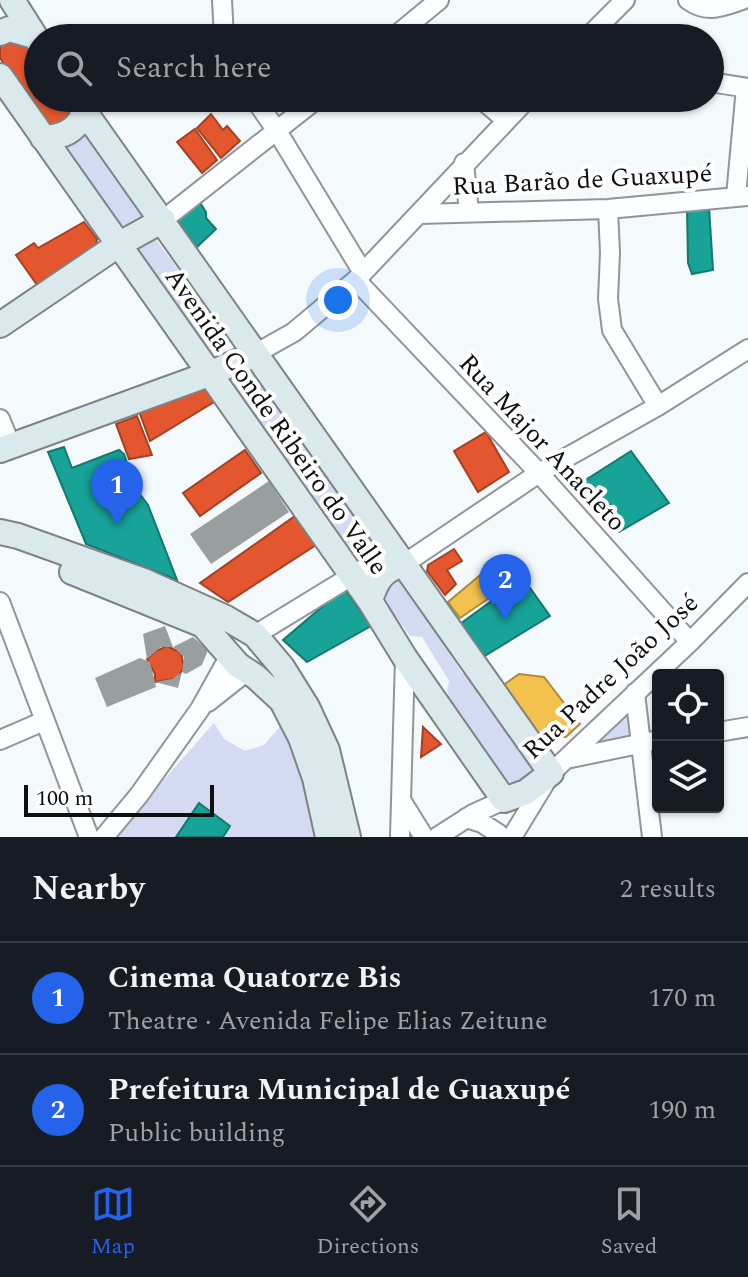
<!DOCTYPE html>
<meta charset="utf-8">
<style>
body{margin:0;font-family:Spectral,serif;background:#20242c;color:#f1f3f6}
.controls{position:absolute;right:24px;bottom:24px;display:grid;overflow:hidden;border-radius:8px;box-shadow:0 2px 6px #0004}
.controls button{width:72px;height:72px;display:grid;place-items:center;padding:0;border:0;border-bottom:2px solid #363941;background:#171b24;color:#f1f3f6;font:40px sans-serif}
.scale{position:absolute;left:24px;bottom:20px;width:190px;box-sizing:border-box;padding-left:8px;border:4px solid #0f0f0f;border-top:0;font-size:22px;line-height:28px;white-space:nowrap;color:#0f0f0f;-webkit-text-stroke:6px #fff;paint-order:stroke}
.you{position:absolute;left:338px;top:300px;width:28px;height:28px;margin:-20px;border:6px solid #fff;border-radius:50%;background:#1a73e8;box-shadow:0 0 0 12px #1a73e833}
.badge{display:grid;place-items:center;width:52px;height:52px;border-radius:50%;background:#2563eb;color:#fff;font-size:26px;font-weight:700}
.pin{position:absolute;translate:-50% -66px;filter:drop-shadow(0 2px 4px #0008)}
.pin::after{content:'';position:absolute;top:42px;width:28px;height:24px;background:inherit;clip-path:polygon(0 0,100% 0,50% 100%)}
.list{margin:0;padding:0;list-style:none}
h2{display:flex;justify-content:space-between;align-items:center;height:104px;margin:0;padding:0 32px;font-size:34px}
h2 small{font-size:26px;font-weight:400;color:#9ea1a6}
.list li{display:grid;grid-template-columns:52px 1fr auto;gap:24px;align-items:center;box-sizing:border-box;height:112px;padding:0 32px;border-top:2px solid #363941}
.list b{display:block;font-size:30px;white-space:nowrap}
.list p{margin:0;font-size:26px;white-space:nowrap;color:#9ea1a6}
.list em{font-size:26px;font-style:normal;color:#9ea1a6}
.icon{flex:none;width:44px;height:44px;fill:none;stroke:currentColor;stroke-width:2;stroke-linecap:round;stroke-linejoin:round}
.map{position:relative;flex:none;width:748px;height:837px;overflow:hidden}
.search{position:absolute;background:#171b24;box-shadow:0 2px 6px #0004;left:24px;right:24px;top:24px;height:88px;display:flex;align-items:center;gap:20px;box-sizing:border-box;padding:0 28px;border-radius:44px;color:#9ea1a6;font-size:30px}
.sheet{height:328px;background:#171b24}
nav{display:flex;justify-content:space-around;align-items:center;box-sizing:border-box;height:112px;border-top:2px solid #363941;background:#171b24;font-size:22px;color:#9ea1a6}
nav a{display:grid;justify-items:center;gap:4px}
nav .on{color:#2563eb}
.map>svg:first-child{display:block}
</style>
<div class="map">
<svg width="748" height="837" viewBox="0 0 748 837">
<rect width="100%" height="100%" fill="#f4fafc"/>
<path fill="#d4daf2" d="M84,131l64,85 -25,14 -59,-83 1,-6z
M155,238l73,99 1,7 -5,8 -15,3 -73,-107z
M248,370h8l128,177 -26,15 -124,-173 2,-11z
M401,580l34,43 -2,5 29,45 8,2 62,88c0,16 -13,25 -28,19l-55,-83 -2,-8 2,-10 -27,-44 -12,-1 -24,-33 1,-15z
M632,704v35l-37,3z
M214,723l10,16 21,12 19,-6 19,-22 24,56 10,58h-204z"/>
<path fill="#f2c14e" stroke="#ae8c3b" stroke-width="2" d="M503,556l7,2 13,17 -63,43 -12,-16z
M519,674l25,3 36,47 -14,13 -29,-3 -35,-48z"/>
<path fill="#e4572e" stroke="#a44125" stroke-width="2" d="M0,40l25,2 9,8 4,5v43h30l7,21 -25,7 -12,-13 -38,-55z
M211,114l12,16 4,-4 13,15 -19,17 -24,-30z
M195,129l22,31 -15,13 -25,-31z
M84,222l13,17 -1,7 -59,39 -21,-30 18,-12 4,5z
M195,381l24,18 -69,42 -14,-38z
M137,416l15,39 -23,4 -13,-35z
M486,432l23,40 -31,20 -24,-41z
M245,450l16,23 -61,43 -17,-23z
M295,516l21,29 -88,57 -28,-19z
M454,549l8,12 -15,9 9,14 -11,11 -18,-24 1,-6z
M167,646l14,7 3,14 -6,10 -6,2 -17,3v-8l-8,-15 9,-8z
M423,727l18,17 -20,13z"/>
<path fill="#17a398" stroke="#15776f" stroke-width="2" d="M101,26l10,12h-30l15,-11z
M199,201l7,11v6l10,11 -20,19 -18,-23v-7z
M687,207h22l4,63 -21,4 -4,-11z
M64,447l8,21 47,-18 5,4 12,35 12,16 29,75 -91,-36 -38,-92z
M631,451l38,52 -50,29 -35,-51z
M523,578l27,38 -67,41 -23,-33z
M344,588l27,38 -64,36 -24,-22z
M199,803l31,23 -7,11h-47z"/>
<path fill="#999e9e" d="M269,481l20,31 -78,52 -21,-30z
M165,626l8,21h-12l-14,12 -4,-25z
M193,637l15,13 -6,15 -16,9 -4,-2 2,-15 -11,-10z
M140,658l10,4 5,20 17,-3 10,-7 -4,16 -23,-6 1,5 -49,20 -12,-29z"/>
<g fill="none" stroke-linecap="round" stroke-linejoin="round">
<defs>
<path id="minor" d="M222,0l2,38
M688,0c19,14 33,7 54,0
M393,38l46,-38
M587,38l38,-38
M710,82l38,6
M254,98l23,33 85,140
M480,98l26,22
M464,163l5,49
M736,196l10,-108
M608,209l2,44 -2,46 4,31 46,76
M419,214l189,-5 140,-13
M163,220l155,-122
M356,280l183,193 151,169
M255,354l39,-22 62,-52 172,-182
M0,419l11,27
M404,564l135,-91 119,-67 90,-57
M0,602l89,235
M255,635l139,-85
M635,693l17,144
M208,702l38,-30
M718,732l30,-5
M0,740l44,-19
M571,758l87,-18
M401,800l23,37
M466,818l16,5 17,11
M104,837l35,-42 61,-86 30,-54
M400,837l5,-179
M437,837l36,-23 31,-14
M512,837l39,-64 139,-131 58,-59"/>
<path id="major" d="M12,0l26,41
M0,33l9,-4 25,7
M0,76l370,525 35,57 99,142 22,-8 25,-19 -476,-675
M43,138c21,-1 32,-7 42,-25
M0,325l118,-80 45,-25
M0,450l209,-76 46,-20
M0,532l18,4 126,45 82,37 29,17 27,32 25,40 20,43 21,87
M72,572l131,53 35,40 18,12 26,24 19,37 14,40 13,59
M370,601c6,-20 12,-31 34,-37"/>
</defs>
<use href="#minor" stroke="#929596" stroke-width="22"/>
<use href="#major" stroke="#7f8283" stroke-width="28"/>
<use href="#minor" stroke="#fdfeff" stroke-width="18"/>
<use href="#major" stroke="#dae9ec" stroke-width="24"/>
</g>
<g text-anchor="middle" stroke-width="8" stroke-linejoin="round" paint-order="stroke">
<g font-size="26" fill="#0f0f0f" stroke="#fff">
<text transform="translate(582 179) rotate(-3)" y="9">Rua Barão de Guaxupé</text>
<text transform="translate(277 421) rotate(55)" y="9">Avenida Conde Ribeiro do Valle</text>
<text transform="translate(543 442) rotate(47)" y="9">Rua Major Anacleto</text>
<text transform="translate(610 676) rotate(-43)" y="9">Rua Padre João José</text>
</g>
</g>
</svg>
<div class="controls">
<button><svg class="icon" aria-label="locate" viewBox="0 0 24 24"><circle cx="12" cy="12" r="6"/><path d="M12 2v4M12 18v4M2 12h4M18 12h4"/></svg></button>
<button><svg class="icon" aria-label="layers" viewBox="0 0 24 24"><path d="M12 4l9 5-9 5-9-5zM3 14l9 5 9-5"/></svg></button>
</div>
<div class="scale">100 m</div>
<div class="you"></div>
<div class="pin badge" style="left:117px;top:525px">1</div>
<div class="pin badge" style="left:505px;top:620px">2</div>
<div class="search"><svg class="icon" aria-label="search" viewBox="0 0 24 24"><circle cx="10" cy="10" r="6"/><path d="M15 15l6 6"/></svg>Search here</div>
</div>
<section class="sheet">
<h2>Nearby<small>2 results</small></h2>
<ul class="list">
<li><span class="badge">1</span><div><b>Cinema Quatorze Bis</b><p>Theatre · Avenida Felipe Elias Zeitune</p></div><em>170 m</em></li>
<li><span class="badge">2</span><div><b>Prefeitura Municipal de Guaxupé</b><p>Public building</p></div><em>190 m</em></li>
</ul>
</section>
<nav>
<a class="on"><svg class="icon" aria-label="map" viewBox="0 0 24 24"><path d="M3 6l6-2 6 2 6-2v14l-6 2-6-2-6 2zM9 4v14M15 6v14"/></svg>Map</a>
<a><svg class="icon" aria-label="directions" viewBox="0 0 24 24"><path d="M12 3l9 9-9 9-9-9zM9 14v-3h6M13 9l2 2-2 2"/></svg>Directions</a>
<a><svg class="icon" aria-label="saved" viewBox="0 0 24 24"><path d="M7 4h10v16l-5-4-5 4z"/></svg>Saved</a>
</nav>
